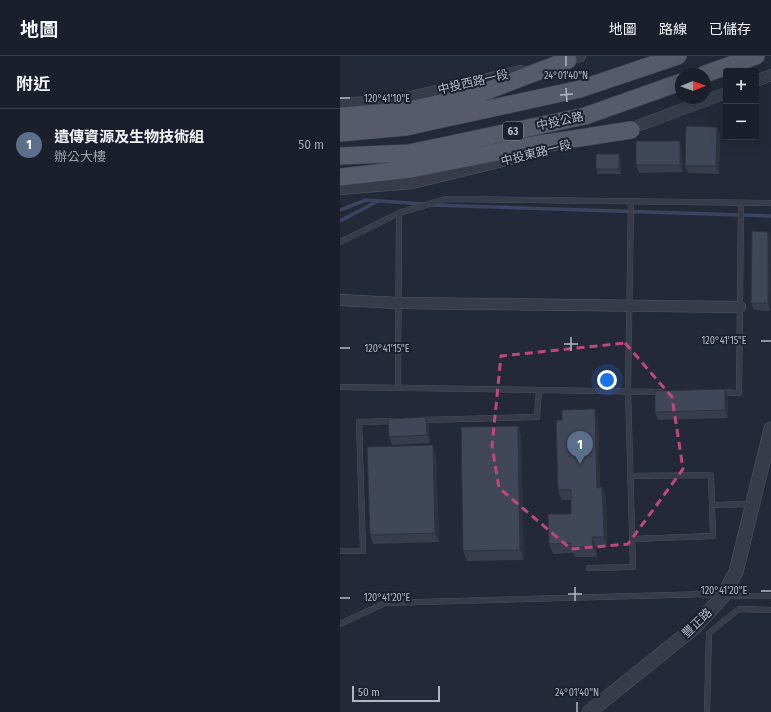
<!DOCTYPE html>
<html lang="zh-TW">
<meta charset="utf-8">
<style>
body{margin:0;font-family:"Fira Sans Condensed","Noto Sans TC",sans-serif;background:#282c37;color:#f1f3f6}
.controls{position:absolute;right:12px;top:12px;display:grid;overflow:hidden;border-radius:4px;box-shadow:0 4px 16px #0002}
.controls button{width:36px;height:36px;display:grid;place-items:center;padding:0;border:0;border-bottom:1px solid #393d47;background:#1b1f2b;color:#f1f3f6;font:20px sans-serif}
.compass{position:absolute;left:335px;top:12px;width:36px;height:36px;border-radius:50%;background:#1b1f2b;box-shadow:0 4px 16px #0002;rotate:89deg}
.scale{position:absolute;left:12px;bottom:10px;width:88px;box-sizing:border-box;padding-left:4px;border:2px solid #b3b7c5;border-top:0;font-size:11px;line-height:14px;white-space:nowrap;color:#b3b7c5;-webkit-text-stroke:3px #1d212e;paint-order:stroke}
.you{position:absolute;left:267px;top:324px;width:14px;height:14px;margin:-10px;border:3px solid #fff;border-radius:50%;background:#1a73e8;box-shadow:0 0 0 6px #1a73e833}
.badge{display:grid;place-items:center;width:26px;height:26px;border-radius:50%;background:#0f766e;color:#fff;font-size:13px;font-weight:700}
.pin{position:absolute;translate:-50% -33px;filter:drop-shadow(0 1px 2px #0008)}
.pin::after{content:'';position:absolute;top:21px;width:14px;height:12px;background:inherit;clip-path:polygon(0 0,100% 0,50% 100%)}
.list{margin:0;padding:0;list-style:none}
h2{display:flex;justify-content:space-between;align-items:center;height:52px;margin:0;padding:0 16px;font-size:17px}
h2 small{font-size:13px;font-weight:400;color:#a0a2a9}
.list li{display:grid;grid-template-columns:26px 1fr auto;gap:12px;align-items:center;box-sizing:border-box;height:72px;padding:0 16px;border-top:1px solid #393d47}
.list b{display:block;font-size:15px;white-space:nowrap}
.list p{margin:0;font-size:13px;white-space:nowrap;color:#a0a2a9}
.list em{font-size:13px;font-style:normal;color:#a0a2a9}
.map{position:relative;flex:none;width:431px;height:656px;overflow:hidden}
header{display:flex;align-items:center;gap:24px;box-sizing:border-box;height:56px;padding:0 20px;background:#1b1f2b;border-bottom:1px solid #393d47}
header strong{font-size:19px}
nav{display:flex;gap:22px;margin-inline-start:auto;font-size:14px}
main{display:flex}
aside{flex:1;background:#1b1f2b}
.map>svg:first-child{display:block}
</style>
<header>
<strong>地圖</strong>
<nav><a>地圖</a><a>路線</a><a>已儲存</a></nav>
</header>
<main>
<aside>
<h2>附近<small></small></h2>
<ul class="list">
<li><span class="badge" style="background:#5c6f8a">1</span><div><b>遺傳資源及生物技術組</b><p>辦公大樓</p></div><em>50 m</em></li>
</ul>
</aside>
<div class="map">
<svg width="431" height="656" viewBox="0 0 431 656">
<rect width="100%" height="100%" fill="#242939"/>
<g fill="none" stroke-linecap="round" stroke-linejoin="round">
<path stroke="#3a4461" stroke-width="3.5" d="M91,149l340,11
M0,154l26,-10 57,4
M0,165l38,-20"/>
<defs>
<path id="service" d="M0,186l59,-29 47,-14 325,4
M0,331l199,3
M58,332l1,-175
M379,336l20,1 2,-190
M80,364l117,-3 2,-27 121,2
M291,420l80,-1 2,61 -81,3
M372,449l41,-1
M0,495h23l-4,-129 37,-1
M249,512l44,-1 -5,-176 3,-189
M0,568l45,-21 323,-9 15,2h48
M367,656l2,-79 30,-24 32,1"/>
<path id="minor" d="M221,5l19,-5
M416,25l15,-6
M0,48l62,-5 119,-28
M284,75l102,-38
M0,133l73,-6 130,-32
M0,244l58,3 342,4"/>
<path id="tertiary" d="M249,656l106,-85 28,-31 13,-24 35,-143"/>
<path id="primary" d="M365,18l51,-18
M0,60l64,-5 70,-15 94,-36
M0,77l66,-6 174,-38 98,-33
M0,100l69,-3 176,-37 96,-34
M0,121l71,-8 117,-23 103,-16"/>
</defs>
<use href="#service" stroke="#535765" stroke-width="6"/>
<use href="#minor" stroke="#535765" stroke-width="12"/>
<use href="#tertiary" stroke="#535765" stroke-width="15"/>
<use href="#primary" stroke="#414553" stroke-width="18"/>
<use href="#service" stroke="#383c4a" stroke-width="5.5"/>
<use href="#minor" stroke="#383c4a" stroke-width="11"/>
<use href="#tertiary" stroke="#383c4a" stroke-width="14"/>
<use href="#primary" stroke="#565a6a" stroke-width="17"/>
</g>
<path fill="#373d4d" d="M380,78l-1,40 -31,-1 -3,-7z
M342,93l1,23 -44,1 -3,-8z
M281,103v15h-23l-2,-5z
M412,175l18,80 -16,-1 -3,-7z
M388,340v22l-70,2 -3,-8z
M86,361l3,8 1,18 -38,2 -3,-8z
M258,363l2,69 2,-1 4,10 1,50h-11l1,10h-22l-2,-4 -20,1 -4,-10 22,-30v-14h-10l-3,-10z
M178,370l3,10 3,124 -57,1 -4,-10z
M93,389l3,9 3,88 -66,2 -3,-9z"/>
<path fill="#2d323e" d="M377,71l3,7 -1,40 -3,-8z
M340,85l2,8 1,23 -3,-7z
M279,98l2,5v15l-2,-5z
M428,176l3,7 -1,72 -2,-8z
M385,333l3,7v22l-3,-8z
M255,353l3,10 2,79 -3,-10z
M86,361l3,8 1,18 -3,-8z
M178,370l3,10 3,124 -4,-10z
M93,389l3,9 3,88 -4,-9z
M262,431l4,10 1,50 -3,-10z
M252,481l4,10 1,10 -4,-10z"/>
<path fill="#404759" stroke="#2d323e" d="M346,70l31,1 -1,39h-31z
M296,85h44v24h-44z
M256,98h23v15h-23z
M412,175l16,1v71h-17z
M385,333v21l-70,2v-21z
M255,353l2,79 5,-1 2,50h-12l1,10h-22v-4l-22,1 -1,-30h23v-24h-13l-2,-70h6v-10z
M86,361l1,18 -38,2 -1,-18z
M178,370l2,124 -57,1 -2,-124z
M93,389l2,88 -65,2 -3,-88z"/>
<path fill="none" stroke="#be487b" stroke-width="3" stroke-dasharray="8 5" stroke-linejoin="round" d="M285,287l47,54 11,72 -55,75 -57,5 -72,-61 -7,-42 9,-90z"/>
<path fill="none" stroke="#b3b7c5" stroke-width="1.5" d="M226,0v10M226,32l1,14M220,39l13,-1M0,42h10M231,281v14M421,285h10M224,288h14M0,292h10M235,531v14M421,535h10M228,538h14M0,542h10M237,646v10"/>
<g text-anchor="middle" stroke-width="4" stroke-linejoin="round" paint-order="stroke">
<rect fill="#1d212e" stroke="#868a98" stroke-width="1" x="163" y="66" width="20" height="18" rx="3"/>
<g font-size="11" font-weight="bold" fill="#b3b7c5">
<text x="173" y="79">63</text>
</g>
<g font-size="12" fill="#b3b7c5" stroke="#1d212e">
<text transform="translate(133 26) rotate(-13)" y="4">中投西路一段</text>
<text transform="translate(220 65) rotate(-12)" y="4">中投公路</text>
<text transform="translate(196 97) rotate(-14)" y="4">中投東路一段</text>
<text transform="translate(357 567) rotate(-44)" y="4">豐正路</text>
</g>
</g>
<g font-size="10" text-anchor="middle" fill="#b3b7c5" stroke="#1d212e" stroke-width="4" stroke-linejoin="round" paint-order="stroke">
<text x="226" y="23">24°01'40"N</text>
<text x="47" y="46">120°41'10"E</text>
<text x="384" y="288">120°41'15"E</text>
<text x="47" y="296">120°41'15"E</text>
<text x="384" y="538">120°41'20"E</text>
<text x="47" y="545">120°41'20"E</text>
<text x="237" y="640">24°01'40"N</text>
</g>
</svg>
<div class="controls">
<button>+</button>
<button>−</button>
</div>
<svg class="compass" viewBox="-18 -18 36 36"><path d="M0-13l5 13h-10z" fill="#e53935"/><path d="M0 13l5-13h-10z" fill="#a0a2a9"/></svg>
<div class="scale">50 m</div>
<div class="you"></div>
<div class="pin badge" style="left:240px;top:408px;background:#5c6f8a">1</div>
</div>
</main>
